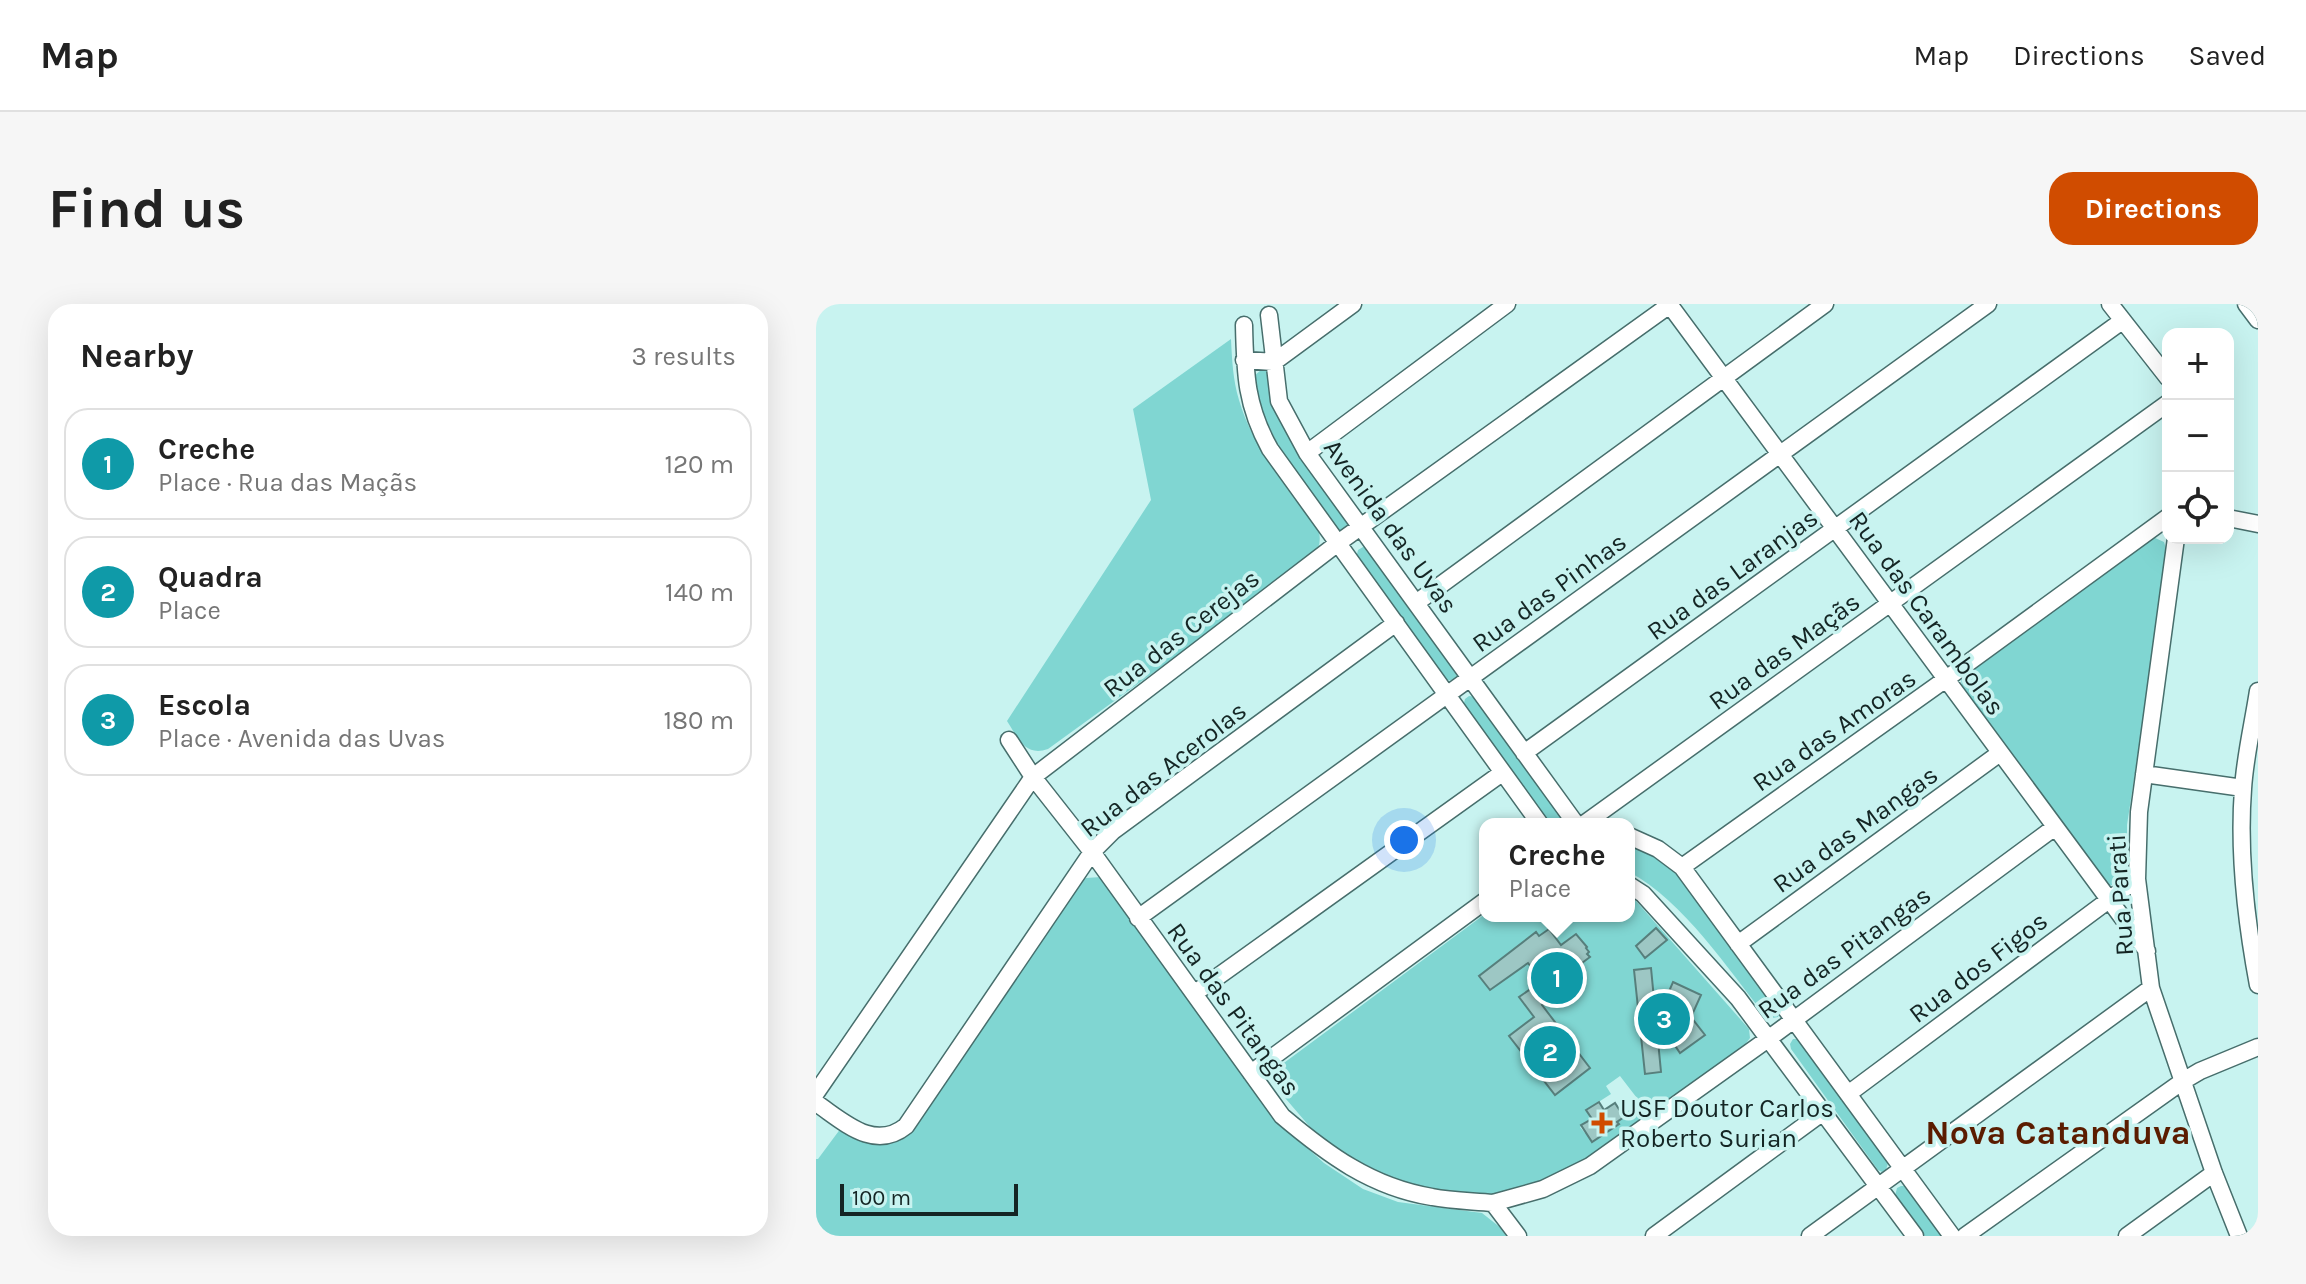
<!DOCTYPE html>
<meta charset="utf-8">
<style>
body{margin:0;font-family:Karla,sans-serif;background:#f6f6f6;color:#222}
.controls{position:absolute;right:24px;top:24px;display:grid;overflow:hidden;border-radius:16px;box-shadow:0 8px 32px #0002}
.controls button{width:72px;height:72px;display:grid;place-items:center;padding:0;border:0;border-bottom:2px solid #e0e0e0;background:#fff;color:#222;font:40px sans-serif}
.scale{position:absolute;left:24px;bottom:20px;width:178px;box-sizing:border-box;padding-left:8px;border:4px solid #142524;border-top:0;font-size:22px;line-height:28px;white-space:nowrap;color:#142524;-webkit-text-stroke:6px #c8f3f0;paint-order:stroke}
.you{position:absolute;left:588px;top:536px;width:28px;height:28px;margin:-20px;border:6px solid #fff;border-radius:50%;background:#1a73e8;box-shadow:0 0 0 12px #1a73e833}
.badge{display:grid;place-items:center;width:52px;height:52px;border-radius:50%;background:#d04c00;color:#fff;font-size:26px;font-weight:700}
.pin{position:absolute;translate:-50% -50%;border:4px solid #fff;box-shadow:0 2px 8px #0006}
.popup{position:absolute;left:663px;top:514px;width:156px;height:104px;box-sizing:border-box;display:grid;place-content:center;border-radius:16px;background:#fff;filter:drop-shadow(0 2px 6px #0005);font-size:26px;white-space:nowrap;color:#767676}
.popup b{font-size:30px;color:#222}
.popup::after{content:'';position:absolute;left:50%;top:100%;margin-left:-16px;border:16px solid transparent;border-top-color:#fff}
.list{margin:0;padding:0;list-style:none}
h2{display:flex;justify-content:space-between;align-items:center;height:104px;margin:0;padding:0 32px;font-size:34px}
h2 small{font-size:26px;font-weight:400;color:#767676}
.list li{display:grid;grid-template-columns:52px 1fr auto;gap:24px;align-items:center;box-sizing:border-box;height:112px;margin:0 16px 16px;padding:0 16px;border:2px solid #e0e0e0;border-radius:24px}
.list b{display:block;font-size:30px;white-space:nowrap}
.list p{margin:0;font-size:26px;white-space:nowrap;color:#767676}
.list em{font-size:26px;font-style:normal;color:#767676}
.icon{flex:none;width:44px;height:44px;fill:none;stroke:currentColor;stroke-width:2;stroke-linecap:round;stroke-linejoin:round}
.map{position:relative;flex:none;width:1442px;height:932px;overflow:hidden;border-radius:24px}
header{display:flex;align-items:center;gap:48px;box-sizing:border-box;height:112px;padding:0 40px;background:#fff;border-bottom:2px solid #e0e0e0}
header strong{font-size:38px}
nav{display:flex;gap:44px;margin-inline-start:auto;font-size:28px}
.intro{display:flex;align-items:center;justify-content:space-between;box-sizing:border-box;height:192px;padding:0 48px}
h1{margin:0;font-size:56px}
.button{padding:20px 36px;border-radius:24px;background:#d04c00;color:#fff;font-size:28px;font-weight:700}
main{display:flex;gap:48px;padding:0 48px}
aside{flex:1;background:#fff;border-radius:24px;box-shadow:0 8px 32px #0002}
.map>svg:first-child{display:block}
</style>
<header>
<strong>Map</strong>
<nav><a>Map</a><a>Directions</a><a>Saved</a></nav>
</header>
<div class="intro"><h1>Find us</h1><a class="button">Directions</a></div>
<main>
<aside>
<h2>Nearby<small>3 results</small></h2>
<ul class="list">
<li><span class="badge" style="background:#0f9aa8">1</span><div><b>Creche</b><p>Place · Rua das Maçãs</p></div><em>120 m</em></li>
<li><span class="badge" style="background:#0f9aa8">2</span><div><b>Quadra</b><p>Place</p></div><em>140 m</em></li>
<li><span class="badge" style="background:#0f9aa8">3</span><div><b>Escola</b><p>Place · Avenida das Uvas</p></div><em>180 m</em></li>
</ul>
</aside>
<div class="map">
<svg width="1442" height="932" viewBox="0 0 1442 932">
<rect width="100%" height="100%" fill="#c8f3f0"/>
<path fill="#80d6d2" fill-rule="evenodd" d="M415,35c1,21 2,41 8,61 14,49 51,91 80,132 2,10 0,17 -6,25l-265,192c-23,8 -30,-11 -41,-28l144,-221 -18,-91z
M448,65l5,3 33,85 45,66 1,3 -8,6 -3,-1c-34,-48 -75,-96 -83,-155l7,-6z
M1337,233l11,5 4,13 -41,270v47c-3,10 -11,16 -21,12l-144,-196 -1,-10 3,-7z
M547,243h4l90,124v7l-3,3 -7,-1 -91,-122 2,-8z
M653,392l7,1 89,127h-15l-87,-117 2,-8z
M813,540l31,14 30,26 90,128 -2,5 -10,2c-39,-48 -84,-118 -139,-147z
M285,573l182,249 41,37 39,26 35,13 84,11 19,15 5,8h-690v-77h2l23,-31c33,21 42,25 73,-2l167,-244 5,-4z
M813,589l120,136 1,9 -6,8 -165,117 -38,20 -48,11 -56,-1 -59,-15 -50,-30 -48,-56 -11,-18 216,-160v2h144zM804,772l20,26 -17,13 1,2 -7,4 1,3 -28,6 -5,3 -5,-6 12,-8 -6,-9 25,-16 -5,-8z
M977,735h5l4,3 86,121 -2,7 -4,2 -4,-2 -87,-121 -1,-5z
M1085,882h5l38,50h-19l-30,-40 2,-8z"/>
<path fill="#9dc7c4" stroke="#577f7c" stroke-width="2" d="M840,624l11,12 -22,18 -9,-12z
M733,625l12,16 15,-11 11,13 -1,1 3,4 -2,2 3,3 -16,12 5,6 -37,30 48,63 -35,27 -46,-59 25,-19 -15,-20 23,-16 -14,-18 -38,27 -11,-14 57,-44 3,4z
M835,664l10,104 -16,2 -11,-104z
M857,678l28,13 -10,22 14,18 -25,18 -23,-34z
M783,798l5,8 11,-7 9,14 -7,5 2,2 -27,18 -11,-17 11,-6 -6,-9z"/>
<g fill="none" stroke-linecap="round" stroke-linejoin="round">
<defs>
<path id="minor" d="M853,0l478,647
M1294,0l58,74
M1430,0l12,16
M453,11l10,86 28,52 269,371
M428,21c1,49 2,81 26,124l270,375
M428,56l30,2 79,-58
M491,149l200,-149
M1412,214l30,6
M1360,234l-37,274 -2,67 14,109 63,185 25,63
M600,299l409,-299
M1442,387c-5,33 -13,65 -15,98 -5,65 3,132 15,196
M193,436l24,37 59,75 190,264c45,38 89,71 150,81 20,4 41,4 61,6l25,33
M708,449l598,-432
M1328,470l99,14
M768,520l584,-421
M813,532l29,13 24,18 270,369
M866,563l264,-188 222,-162
M813,581l14,9 95,104 177,238
M322,614l850,-614
M922,640l262,-191
M379,689l307,-220
M435,769l234,-172
M0,789l217,-316 305,-234 333,-239
M1032,790l289,-215
M0,799c27,18 58,49 90,23l186,-274 21,-21 283,-208
M677,899l50,-14 47,-23 178,-127 287,-212
M838,932l169,-124
M994,932l341,-248
M1149,932l218,-155 17,-10 58,-24
M1311,932l87,-63"/>
</defs>
<use href="#minor" stroke="#476e6c" stroke-width="19"/>
<use href="#minor" stroke="#fff" stroke-width="16"/>
</g>
<path fill="#d04c00" stroke="#c8f3f0" stroke-width="3" d="M782 807h8v8h8v8h-8v8h-8v-8h-8v-8h8z"/>
<g text-anchor="middle" stroke-width="7" stroke-linejoin="round" paint-order="stroke">
<g font-size="26" fill="#142524" stroke="#c8f3f0">
<text transform="translate(575 222) rotate(54)" y="9">Avenida das Uvas</text>
<text transform="translate(916 270) rotate(-36)" y="9">Rua das Laranjas</text>
<text transform="translate(733 288) rotate(-36)" y="9">Rua das Pinhas</text>
<text transform="translate(1111 309) rotate(54)" y="9">Rua das Carambolas</text>
<text transform="translate(365 329) rotate(-38)" y="9">Rua das Cerejas</text>
<text transform="translate(968 347) rotate(-36)" y="9">Rua das Maçãs</text>
<text transform="translate(1018 426) rotate(-35)" y="9">Rua das Amoras</text>
<text transform="translate(347 465) rotate(-38)" y="9">Rua das Acerolas</text>
<text transform="translate(1039 525) rotate(-36)" y="9">Rua das Mangas</text>
<text transform="translate(1304 591) rotate(-94)" y="9">Rua Parati</text>
<text transform="translate(1028 648) rotate(-36)" y="9">Rua das Pitangas</text>
<text transform="translate(1162 663) rotate(-37)" y="9">Rua dos Figos</text>
<text transform="translate(418 705) rotate(54)" y="9">Rua das Pitangas</text>
</g>
<g font-size="26" fill="#142524" stroke="#c8f3f0" text-anchor="start">
<text x="804" y="813">USF Doutor Carlos<tspan x="804" dy="30">Roberto Surian</tspan></text>
</g>
<g font-size="34" font-weight="bold" fill="#5b1c00" stroke="#c8f3f0">
<text x="1242" y="840">Nova Catanduva</text>
</g>
</g>
</svg>
<div class="controls">
<button>+</button>
<button>−</button>
<button><svg class="icon" aria-label="locate" viewBox="0 0 24 24"><circle cx="12" cy="12" r="6"/><path d="M12 2v4M12 18v4M2 12h4M18 12h4"/></svg></button>
</div>
<div class="scale">100 m</div>
<div class="you"></div>
<div class="pin badge" style="left:741px;top:674px;background:#0f9aa8">1</div>
<div class="popup"><b>Creche</b>Place</div>
<div class="pin badge" style="left:734px;top:748px;background:#0f9aa8">2</div>
<div class="pin badge" style="left:848px;top:715px;background:#0f9aa8">3</div>
</div>
</main>
